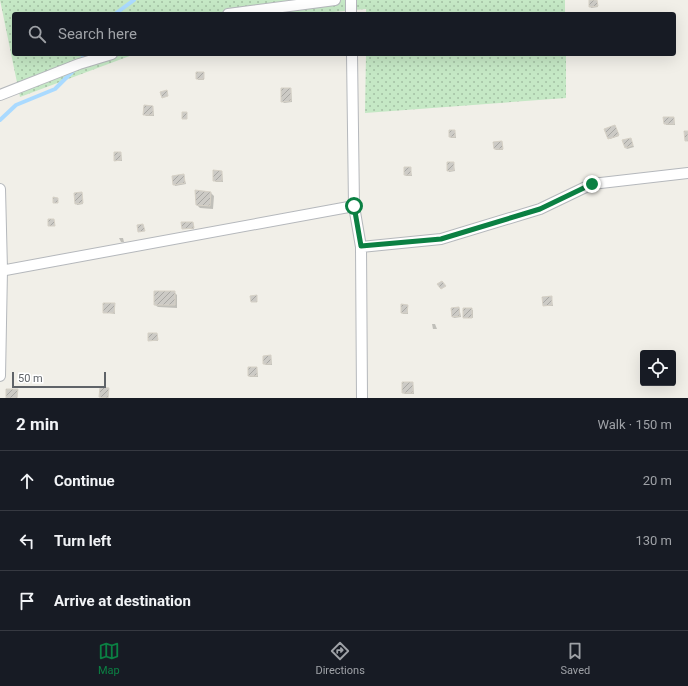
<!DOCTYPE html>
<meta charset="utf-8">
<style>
body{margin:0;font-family:Roboto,sans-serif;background:#242831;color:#f1f3f6}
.controls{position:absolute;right:12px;bottom:12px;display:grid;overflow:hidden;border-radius:4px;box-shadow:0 4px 16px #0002}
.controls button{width:36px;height:36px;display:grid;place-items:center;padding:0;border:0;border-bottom:1px solid #363941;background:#171b24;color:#f1f3f6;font:20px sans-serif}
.scale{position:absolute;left:12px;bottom:10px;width:94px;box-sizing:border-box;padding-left:4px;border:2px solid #5f6368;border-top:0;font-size:11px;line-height:14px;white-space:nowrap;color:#5f6368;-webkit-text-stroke:3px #fff;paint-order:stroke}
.stop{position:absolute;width:12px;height:12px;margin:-9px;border:3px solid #0b8043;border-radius:50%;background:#fff}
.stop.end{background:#0b8043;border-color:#fff;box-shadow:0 1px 4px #0008}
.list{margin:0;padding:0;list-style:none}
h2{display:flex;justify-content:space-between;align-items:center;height:52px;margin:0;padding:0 16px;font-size:17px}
h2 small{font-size:13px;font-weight:400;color:#9ea1a6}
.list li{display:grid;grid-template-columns:26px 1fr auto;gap:12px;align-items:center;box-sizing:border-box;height:60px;padding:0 16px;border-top:1px solid #363941}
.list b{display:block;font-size:15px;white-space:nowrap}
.list em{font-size:13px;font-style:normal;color:#9ea1a6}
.icon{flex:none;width:22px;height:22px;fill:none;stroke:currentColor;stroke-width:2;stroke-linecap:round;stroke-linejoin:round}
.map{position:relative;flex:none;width:688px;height:398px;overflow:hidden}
.search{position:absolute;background:#171b24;box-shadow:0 4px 16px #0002;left:12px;right:12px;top:12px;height:44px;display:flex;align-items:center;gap:10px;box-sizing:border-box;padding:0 14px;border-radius:4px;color:#9ea1a6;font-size:15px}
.sheet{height:232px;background:#171b24}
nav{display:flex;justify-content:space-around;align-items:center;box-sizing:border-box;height:56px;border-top:1px solid #363941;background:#171b24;font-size:11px;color:#9ea1a6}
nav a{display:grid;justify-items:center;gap:2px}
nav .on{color:#0b8043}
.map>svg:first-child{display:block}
</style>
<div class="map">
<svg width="688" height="398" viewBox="0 0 688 398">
<defs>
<pattern id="grass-dots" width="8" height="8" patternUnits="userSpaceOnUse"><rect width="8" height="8" fill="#c5e8c5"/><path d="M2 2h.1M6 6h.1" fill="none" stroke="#a3c0a4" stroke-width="1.8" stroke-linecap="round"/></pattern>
<pattern id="building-hatch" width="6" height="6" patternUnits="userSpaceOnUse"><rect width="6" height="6" fill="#cccac5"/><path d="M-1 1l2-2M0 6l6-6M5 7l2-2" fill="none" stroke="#a9a8a4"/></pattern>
</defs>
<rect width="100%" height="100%" fill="#f1efe8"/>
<path fill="url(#grass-dots)" d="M0,0h565v14h-199v-5l-55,5h-297v40h121l-115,43z
M366,54h200v44l-201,15z"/>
<path fill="#0003" d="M596,0l2,7 -7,1 -1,-2z
M197,73h6l1,7h-6z
M291,89l1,13 -8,1 -2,-2z
M153,107l1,9h-8l-2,-2z
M664,118h10l1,7h-9z
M615,127l4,9 -9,3 -1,-1z
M455,131l1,7h-5l-1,-1z
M631,140l3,7 -7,2 -1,-1z
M502,142l1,8h-7l-1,-1z
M121,153l1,8h-6l-1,-1z
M453,163l2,8 -6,1 -1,-2z
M410,168l2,8h-6l-1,-1z
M222,172l1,10h-7l-2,-2z
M183,175l3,9 -11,2 -1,-2z
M196,191l15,2 3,3 -1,13 -13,-1 -3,-3z
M81,193l2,11 -6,1 -1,-2z
M193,223l1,6 -11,-1z
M119,238h4l1,4h-3z
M174,292l3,3v13l-19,-1 -3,-2z
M551,297l2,9h-8l-1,-1z
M114,304l1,10 -11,-2z
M407,306l1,8h-5l-1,-1z
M459,308l2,9 -7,1 -1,-1z
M464,309l9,1v8l-9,-1z
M432,324h3l2,5h-4z
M157,334l1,7 -9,-1z
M271,356l1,9h-6l-2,-1z
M257,368l1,9h-8l-1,-1z
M413,383l1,11h-9l-2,-1z"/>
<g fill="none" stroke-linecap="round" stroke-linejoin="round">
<path stroke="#aadaff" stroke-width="4" d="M115,14l19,-14
M80,62l5,-8
M0,120l16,-15 39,-16 20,-20"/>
</g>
<path fill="url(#building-hatch)" stroke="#d6d1c6" d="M589,0h8l1,6 -9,1z
M196,72h8v7h-8z
M281,88h10v13l-10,1z
M167,90l1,6 -6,2 -2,-6z
M144,105l9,1v9h-10z
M182,112h5v7h-5z
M663,117h11v7h-10z
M615,125l4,10 -11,4 -4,-10z
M449,130h6v7h-6z
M684,131h4v10h-3z
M631,138l2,7 -8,3 -3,-8z
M502,141l1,8h-9l-1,-7z
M114,152h7v8l-7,1z
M447,162h7v8l-7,1z
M404,167h7v8h-7z
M213,170l9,1v10h-9z
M184,174l1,9 -12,2 -1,-9z
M195,190l16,2 -1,14 -14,-1z
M82,192l1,11 -8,1 -1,-11z
M53,197l5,1v5h-5z
M48,219h6l1,7h-7z
M181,222h12l1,6 -12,1z
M143,224l2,7 -7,1 -1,-7z
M442,281l4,5 -5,3 -4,-5z
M154,291h21v14h-21z
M257,295v7h-6l-1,-6z
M552,296v9l-9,1 -1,-9z
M103,303h12l-1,10h-11z
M401,304l7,1 -1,8h-6z
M459,307l1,9 -8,1 -1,-9z
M463,308h9v10h-9z
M148,333h9l1,7 -10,1z
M271,355v9h-8v-8z
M248,367h9v9h-9z
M402,382h11v11h-11z
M100,387l9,1 -1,10 -9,-1z
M6,389h12l-1,9h-11z"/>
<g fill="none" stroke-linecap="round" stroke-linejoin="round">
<defs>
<path id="street" d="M351,0v14
M228,14l107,-14
M352,54l2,152 7,41 1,151
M0,95l79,-31 33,-10
M0,189l2,81 -2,106
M361,247l80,-8 99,-30 52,-25 96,-11
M0,271l354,-65"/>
</defs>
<use href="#street" stroke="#b5b8bc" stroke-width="12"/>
<use href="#street" stroke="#fff" stroke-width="10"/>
</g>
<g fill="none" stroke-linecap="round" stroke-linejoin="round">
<path stroke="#0b8043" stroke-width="5" d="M354,206l7,40 80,-7 99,-30 52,-25"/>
</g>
</svg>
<div class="controls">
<button><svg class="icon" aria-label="locate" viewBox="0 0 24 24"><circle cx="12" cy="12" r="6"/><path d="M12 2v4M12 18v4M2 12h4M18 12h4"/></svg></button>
</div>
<div class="scale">50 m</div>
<div class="stop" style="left:354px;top:206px"></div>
<div class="stop end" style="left:592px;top:184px"></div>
<div class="search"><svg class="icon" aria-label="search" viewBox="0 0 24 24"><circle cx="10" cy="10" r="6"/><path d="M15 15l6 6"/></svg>Search here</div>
</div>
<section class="sheet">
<h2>2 min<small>Walk · 150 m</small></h2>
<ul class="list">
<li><svg class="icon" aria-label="ahead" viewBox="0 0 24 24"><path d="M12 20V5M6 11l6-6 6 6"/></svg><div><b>Continue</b></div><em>20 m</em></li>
<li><svg class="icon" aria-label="left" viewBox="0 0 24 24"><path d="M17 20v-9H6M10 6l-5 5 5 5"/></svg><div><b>Turn left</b></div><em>130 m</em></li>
<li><svg class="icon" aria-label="arrive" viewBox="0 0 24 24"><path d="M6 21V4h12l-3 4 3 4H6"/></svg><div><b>Arrive at destination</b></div></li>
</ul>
</section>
<nav>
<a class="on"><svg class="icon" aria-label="map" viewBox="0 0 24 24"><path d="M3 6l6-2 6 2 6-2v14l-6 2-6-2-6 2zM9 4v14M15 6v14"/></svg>Map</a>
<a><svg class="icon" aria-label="directions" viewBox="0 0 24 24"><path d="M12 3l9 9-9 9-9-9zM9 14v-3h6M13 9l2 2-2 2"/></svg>Directions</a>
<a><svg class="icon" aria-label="saved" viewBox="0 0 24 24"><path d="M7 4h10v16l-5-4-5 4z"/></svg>Saved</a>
</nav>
